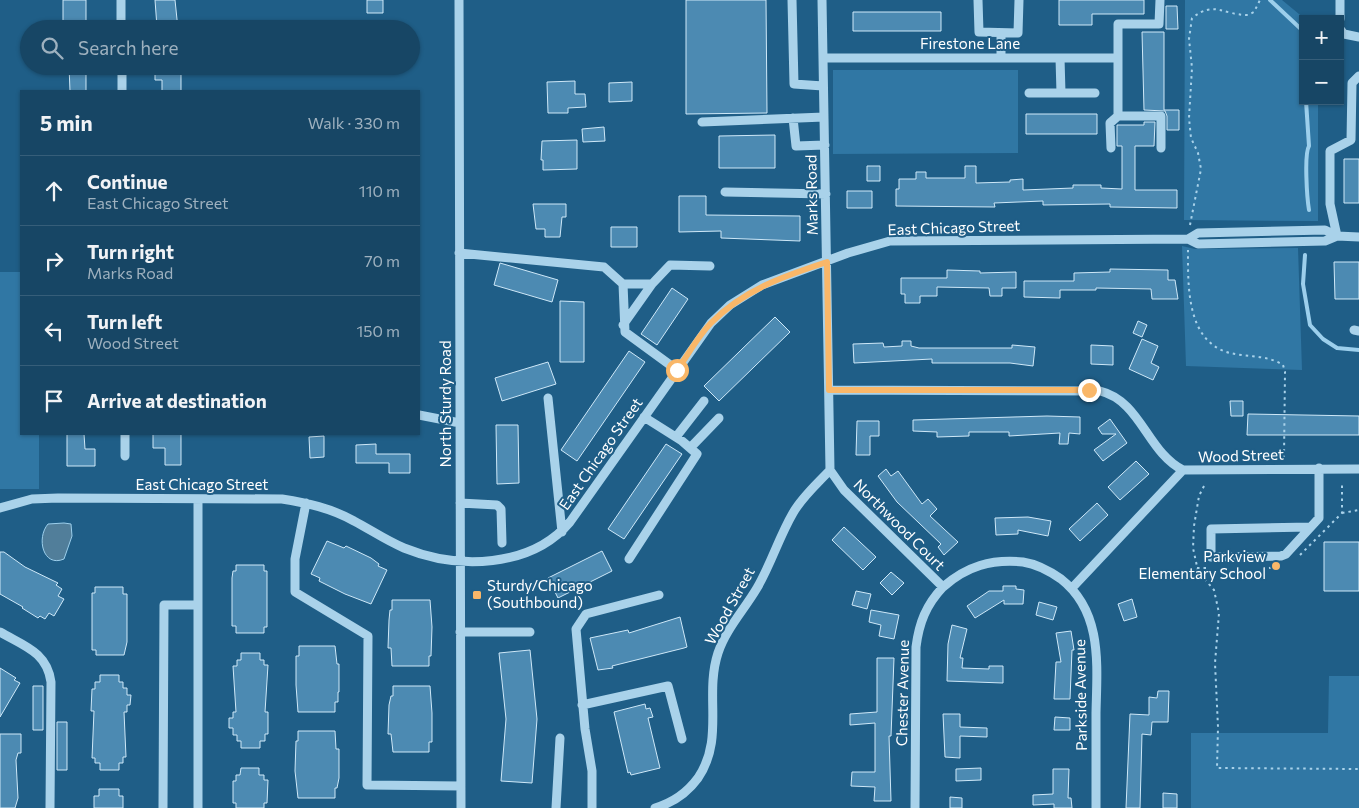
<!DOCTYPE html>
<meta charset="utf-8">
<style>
body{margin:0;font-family:Commissioner,sans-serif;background:#24506e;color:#f1f3f6}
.controls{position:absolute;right:15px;top:15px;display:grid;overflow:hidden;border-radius:0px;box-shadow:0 1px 4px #0004}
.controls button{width:45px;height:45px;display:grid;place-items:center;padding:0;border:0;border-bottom:1px solid #365e79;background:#174665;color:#f1f3f6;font:25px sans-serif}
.stop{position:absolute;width:15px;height:15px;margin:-11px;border:4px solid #f9b769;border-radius:50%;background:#fff}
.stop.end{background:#f9b769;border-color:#fff;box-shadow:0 1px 5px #0008}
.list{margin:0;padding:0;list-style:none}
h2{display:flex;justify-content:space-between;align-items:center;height:65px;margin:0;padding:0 20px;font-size:21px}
h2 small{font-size:16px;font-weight:400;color:#9eb1bf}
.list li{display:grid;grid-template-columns:32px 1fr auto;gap:15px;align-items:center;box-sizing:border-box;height:70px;padding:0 20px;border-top:1px solid #365e79}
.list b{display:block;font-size:19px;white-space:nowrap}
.list p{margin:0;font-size:16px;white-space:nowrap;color:#9eb1bf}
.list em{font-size:16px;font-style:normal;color:#9eb1bf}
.icon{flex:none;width:28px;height:28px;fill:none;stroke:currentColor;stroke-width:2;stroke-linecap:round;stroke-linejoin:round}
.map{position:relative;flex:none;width:1359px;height:808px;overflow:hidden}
.search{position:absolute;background:#174665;box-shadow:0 1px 4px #0004;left:20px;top:20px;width:400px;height:55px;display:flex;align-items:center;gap:12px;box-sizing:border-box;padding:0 18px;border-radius:28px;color:#9eb1bf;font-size:19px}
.panel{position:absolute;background:#174665;box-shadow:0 1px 4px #0004;left:20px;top:90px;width:400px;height:345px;border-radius:0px}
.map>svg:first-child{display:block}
</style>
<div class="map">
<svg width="1359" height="808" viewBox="0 0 1359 808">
<rect width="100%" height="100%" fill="#1f5e87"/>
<path fill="#3077a4" d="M1185,0h97l23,19h-2v82h15v120l-134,-1z
M833,70h185v83l-185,1z
M1182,246l13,3 103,-1 4,122 -116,-4z
M0,272h21v162h18v55h-39z
M1329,676h30v132h-168v-75h137z"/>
<path fill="#517e9a" stroke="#9ccfec" d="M64,523l7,1 1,12 -8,23c-21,9 -28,-21 -16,-35z"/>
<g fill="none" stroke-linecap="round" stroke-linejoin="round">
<path stroke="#9ccfec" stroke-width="4" d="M1270,0l32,30 1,18
M1306,101l3,45c-5,8 -2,52 0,64
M1305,255l-2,29 7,41 13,14 14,9 22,2"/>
</g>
<path fill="#4c8ab2" stroke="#cee8f8" d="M63,0h23v27h-23z
M155,0h20l3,29 -21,-2z
M367,0h16v13h-16z
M686,0h80l1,113 -81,1z
M1059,0h85v14h-52v11h-33z
M1166,6h11l1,23h-12z
M853,12h88v19h-88z
M1142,32h22v78h15v20h-12v-14l-2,-5 -21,-1z
M69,66h17v25h-16z
M155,66h26v25h-19v-11h-7z
M575,81v13h10l1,13 -18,1v5h-20l-1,-31z
M632,82v19l-23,1v-19z
M1026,114h71v20h-71z
M1144,122h11l-1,24h-19v44h42v18l-67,-1v-3l-67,1v-4l-49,2 1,4 -99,-1v-17h3v-10h17v-7h10v6h39v-12h11v17l34,-1v-2l13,-1v11l50,-2v-3h28v3l21,1v-43h-5v-21h27z
M604,127l1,14 -22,1 -1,-13z
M775,135v33h-56v-32z
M577,140v29l-34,1v-10h-2l1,-19z
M1344,159h15v44h-15z
M867,166h13v15h-13z
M847,191h25v17h-25z
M679,196h27v19l94,1v25l-79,-3v-7l-42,1z
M533,204h33v13h-4l-2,20h-15v-8h-9z
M611,227h26v20h-26z
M1334,262h25v37h-24z
M500,263l58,17 -6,22 -58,-17z
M1110,269l58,1v10h7l3,19h-26l-1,-10 -55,-1v2h-36v8l-36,-1v-16h50v-8l36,-1z
M947,270l33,1v2l36,-1v16h-14v8h-12l-1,-8 -52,-1v9h-17v7h-15v-9h-4v-16h46z
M672,288l16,11 -31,46 -16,-11z
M560,301l24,1v60h-24z
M775,317l15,15 -71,69 -15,-15z
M1138,321l9,4 -5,12 -9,-4z
M1142,339l16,7 -7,17 8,4 -6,13 -24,-11z
M902,341h9v5l8,2h93v-3l23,2 -2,19 -23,-3h-78v-4l-78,4 -1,-19 30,-1 1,4 18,-1z
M1091,345l22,1v19l-22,-1z
M629,351l16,11 -68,99 -16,-11z
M548,362l8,22 -54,17 -7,-23z
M1230,401h13v15h-12z
M1248,414l111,2v19h-112z
M1047,416l33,1v17l-11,-1 -1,11h-9l1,-11 -51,3v-4h-40v4l-32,1v-5l-24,-1v-11z
M1110,419l17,24 -24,18 -9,-11 22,-16h-14l-4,-6z
M857,421h22v15h-9v19h-14z
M496,425h22l1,58 -22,1z
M67,434h17l1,15h10v17h-28z
M153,434h28v31h-16v-17h-12z
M324,436v21l-14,1 -1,-21z
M376,444v10h34v19h-21v-10h-33v-18z
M666,444l16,10 -58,85 -16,-10z
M1136,461l13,13 -29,26 -12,-13z
M886,469l5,7 7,-5 24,33 6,-5 9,10 -7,7 28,26 -14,13 -6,-8 3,-3 -44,-42 -19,-26z
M1097,503l11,12 -28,26 -11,-12z
M1028,517l23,4 -3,15 -30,-6v4l-22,1 -1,-17z
M844,527l32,30 -13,13 -31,-30z
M327,541l17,7 2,-2 25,12 8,6 -1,2 9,4 -16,34 -26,-10 -26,-13 1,-3 -9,-4z
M1324,542h35v49h-35z
M602,551l10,20 -54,27 -10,-20z
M0,552h4l21,15 33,16 -2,2 6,4 -4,7 6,3 -10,17 -5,-3 -4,6 -5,-3 -2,2 -16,-10 1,-1 -23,-13z
M236,565h28v6h3v56h-3v6h-28v-7h-4v-48l1,-7h3z
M891,572l13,11 -12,12 -12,-12z
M1003,586h13v3l8,1 -1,14h-19v-4l-29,18 -8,-12 22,-15h14z
M95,587h28v7h4v48l-3,13h-28v-5h-4v-57h3z
M856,591l15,3 -4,15 -15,-4z
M1132,599l5,18 -13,4 -6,-17z
M392,600h38l2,27 -1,29h-2v10h-37l-1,-18h-3l1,-28 1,-10h2z
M1039,602l18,5 -4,13 -17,-5z
M871,610l28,5 -5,24 -15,-3 2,-11 -12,-3z
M680,617l7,30 -3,1 -72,18 1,2 -15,2 -8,-32 38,-8 1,3z
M952,625l15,4 -7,29h3l-1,10 27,1v-3h14v17l-56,-2 1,-37z
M1071,631l3,19h-2l-2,49h-16l2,-37h5l-5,-29z
M299,646h36l2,18h2v28h-1v10h-3v10h-37l-2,-27v-29h3z
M530,650l7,69 -5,64 -31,-2 5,-62 -7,-66z
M241,653h19v7h4v5h4l-3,47h3v22h-3v7h-5v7h-19v-7h-4v-6h-4v-7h-4v-10h4v-6h3l-3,-46h4v-6h4z
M877,658h17l-3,78h-2l2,65h-17l1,-14 -24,-1 1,-14h23v-49l-25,2v-11l27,-2z
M0,668l16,10 -2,2 6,3 -20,34z
M100,675h19v7h4v6h4v7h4l-1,10h-3v7h-3l2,45h-3v6h-4v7h-19v-7h-5v-5h-3l2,-47h-3l1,-22h3v-7h5z
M33,686h10v44h-10z
M393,686h37l2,27v29h-3v10h-36l-2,-18h-3l1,-29 2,-9h2z
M1158,691h11l-1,31h-16l-1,13 -9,-1 -2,74h-14l4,-94 19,1v-18l8,1z
M645,704l1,5 4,-1 3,9 -5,1 12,50 -29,7 -1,-3 -2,1 -14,-61z
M943,714h17v13l27,1v9l-27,-1v22l-15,-1z
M1055,717l15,1v12h-16z
M57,722h10v48h-10z
M298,731h37l1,18h3v29l-2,10h-2v10h-37l-3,-27 1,-30h2z
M0,734h21v19h-3l-2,7 2,38 -3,10h-15z
M241,768h18v7h5v5h4l-1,23h-3v5h-28v-5h-3v-22h3v-6h4z
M981,768v12l-25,1v-12z
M1053,769h16l-1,29h3l1,10h-18v-4l-21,1v-10l20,-1z
M99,789h20v7h4v12h-29v-12h5z
M1163,793l14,1v14h-14z
M950,797l12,1v10h-12z"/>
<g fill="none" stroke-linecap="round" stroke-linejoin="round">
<path stroke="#a9d2ea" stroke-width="2" stroke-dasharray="2.5 4" stroke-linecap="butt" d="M1190,225l11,-56 -3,-16 -7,-15 -2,-20 3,-50 -3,-29 3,-21c23,-18 30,-3 56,-3l6,-3 6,-12
M1188,250c0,35 -2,92 42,103 17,4 38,2 53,12l2,7 -1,85
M1204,486l-5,10 -5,30 -1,22 5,23 16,19 5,23 -4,50 3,64 -1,41 142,1
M1342,513l17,-3
M1300,555l42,-42v-30
M1197,568h10
M1269,568l11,-1"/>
<path stroke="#a9d2ea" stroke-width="9" d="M121,0v29
M459,0l2,808
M792,0l2,84 29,2
M822,0l8,470 14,20 99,97c24,-21 48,-28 80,-25 13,2 28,10 38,17 42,33 36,86 35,134 0,32 0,63 0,95
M978,0l1,32 39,1 1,-33
M1160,0l-1,24h-41v92h43v32
M1340,0v19
M1340,29l4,5 15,3
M1001,33v25
M823,58h294
M1060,58l1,35
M122,66v25
M1029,93h66
M793,118l3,28 29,-1
M702,122l122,-5
M1111,148l-1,-25 8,-7
M725,192l101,2
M1337,236l-7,-32v-53l21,-11 1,-57 7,-7
M1188,239l10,-6 127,-3 12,6
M459,253l145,14 19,17 2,48 52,38
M623,284h29l18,-19 40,1
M623,325l29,-41
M1354,330l5,1
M829,390l271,1c41,10 47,61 83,79l176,-1
M548,398l14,134
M419,415l41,8
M125,434v22
M676,437l28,-36
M691,447l28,-29
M306,503l-11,56v33l73,44 -1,149 94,1
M460,503l37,2 4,4 1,34
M0,508l32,-9 26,-1 224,1c25,4 49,9 72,22 17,9 33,20 50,27 54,22 127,20 166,-26l141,-199 19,-18 32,-20 86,-32 42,-12 298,-2 10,5 127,-3 12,-5 22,1
M1310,527l-99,2v28l70,-1 5,-2 33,-36v-50
M629,559l68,-105 -15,-13 -38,-24
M1072,588l111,-118
M0,632c24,14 47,20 51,50l-1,126
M460,632h70
M582,705l86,-19 14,53
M163,808l1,-203h34
M198,808v-309
M556,808l4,-70
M592,808v-37l-7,-42 -9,-100 10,-15 73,-19
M655,808c17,-5 32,-15 43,-30 27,-40 6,-82 20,-125 8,-24 26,-43 39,-65 14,-24 22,-51 36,-75 9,-16 24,-29 37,-43
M915,808l1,-161c3,-24 10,-42 27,-60"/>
</g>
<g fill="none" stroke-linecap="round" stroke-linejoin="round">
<path stroke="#f9b769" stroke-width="6" d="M677,370c11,-15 21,-34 34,-47 32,-33 73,-47 116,-61l2,128h260"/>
</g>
<g fill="#f9b769" stroke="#1f5e87" stroke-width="2">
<circle cx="1276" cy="566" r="5"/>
<rect x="472" y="590" width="10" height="10" rx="2.5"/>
</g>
<g text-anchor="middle" stroke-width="4" stroke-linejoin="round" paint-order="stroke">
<g font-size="15" fill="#fff" stroke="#1f5e87">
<text x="970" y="49">Firestone Lane</text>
<text transform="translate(812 195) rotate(-91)" y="5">Marks Road</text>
<text transform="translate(954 228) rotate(-2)" y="5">East Chicago Street</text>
<text transform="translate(446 404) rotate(-90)" y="5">North Sturdy Road</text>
<text transform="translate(601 454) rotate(-55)" y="5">East Chicago Street</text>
<text transform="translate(1241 456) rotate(-2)" y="5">Wood Street</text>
<text x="202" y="490">East Chicago Street</text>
<text transform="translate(899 525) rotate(45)" y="5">Northwood Court</text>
<text transform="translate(730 606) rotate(-61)" y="5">Wood Street</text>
<text transform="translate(903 693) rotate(-89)" y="5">Chester Avenue</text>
<text transform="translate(1081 695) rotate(-91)" y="5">Parkside Avenue</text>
</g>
<g font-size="15" fill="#fff" stroke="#1f5e87" text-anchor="end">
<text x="1266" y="562">Parkview<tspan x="1266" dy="17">Elementary School</tspan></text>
<text x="487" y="591" text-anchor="start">Sturdy/Chicago<tspan x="487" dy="17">(Southbound)</tspan></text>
</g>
</g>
</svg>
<div class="controls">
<button>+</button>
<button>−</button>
</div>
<div class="stop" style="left:677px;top:370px"></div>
<div class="stop end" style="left:1089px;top:390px"></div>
<div class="search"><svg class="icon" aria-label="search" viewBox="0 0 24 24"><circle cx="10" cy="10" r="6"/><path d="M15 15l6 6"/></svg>Search here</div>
<section class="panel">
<h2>5 min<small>Walk · 330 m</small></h2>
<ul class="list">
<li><svg class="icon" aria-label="ahead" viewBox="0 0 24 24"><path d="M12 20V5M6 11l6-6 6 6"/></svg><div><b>Continue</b><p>East Chicago Street</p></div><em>110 m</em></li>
<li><svg class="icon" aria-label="right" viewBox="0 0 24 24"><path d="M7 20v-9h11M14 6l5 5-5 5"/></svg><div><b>Turn right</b><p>Marks Road</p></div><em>70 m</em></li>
<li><svg class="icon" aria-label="left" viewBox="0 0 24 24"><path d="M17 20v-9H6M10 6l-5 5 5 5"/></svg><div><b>Turn left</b><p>Wood Street</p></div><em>150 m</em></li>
<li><svg class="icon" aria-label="arrive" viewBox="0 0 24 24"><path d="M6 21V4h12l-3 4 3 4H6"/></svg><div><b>Arrive at destination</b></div></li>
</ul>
</section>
</div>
